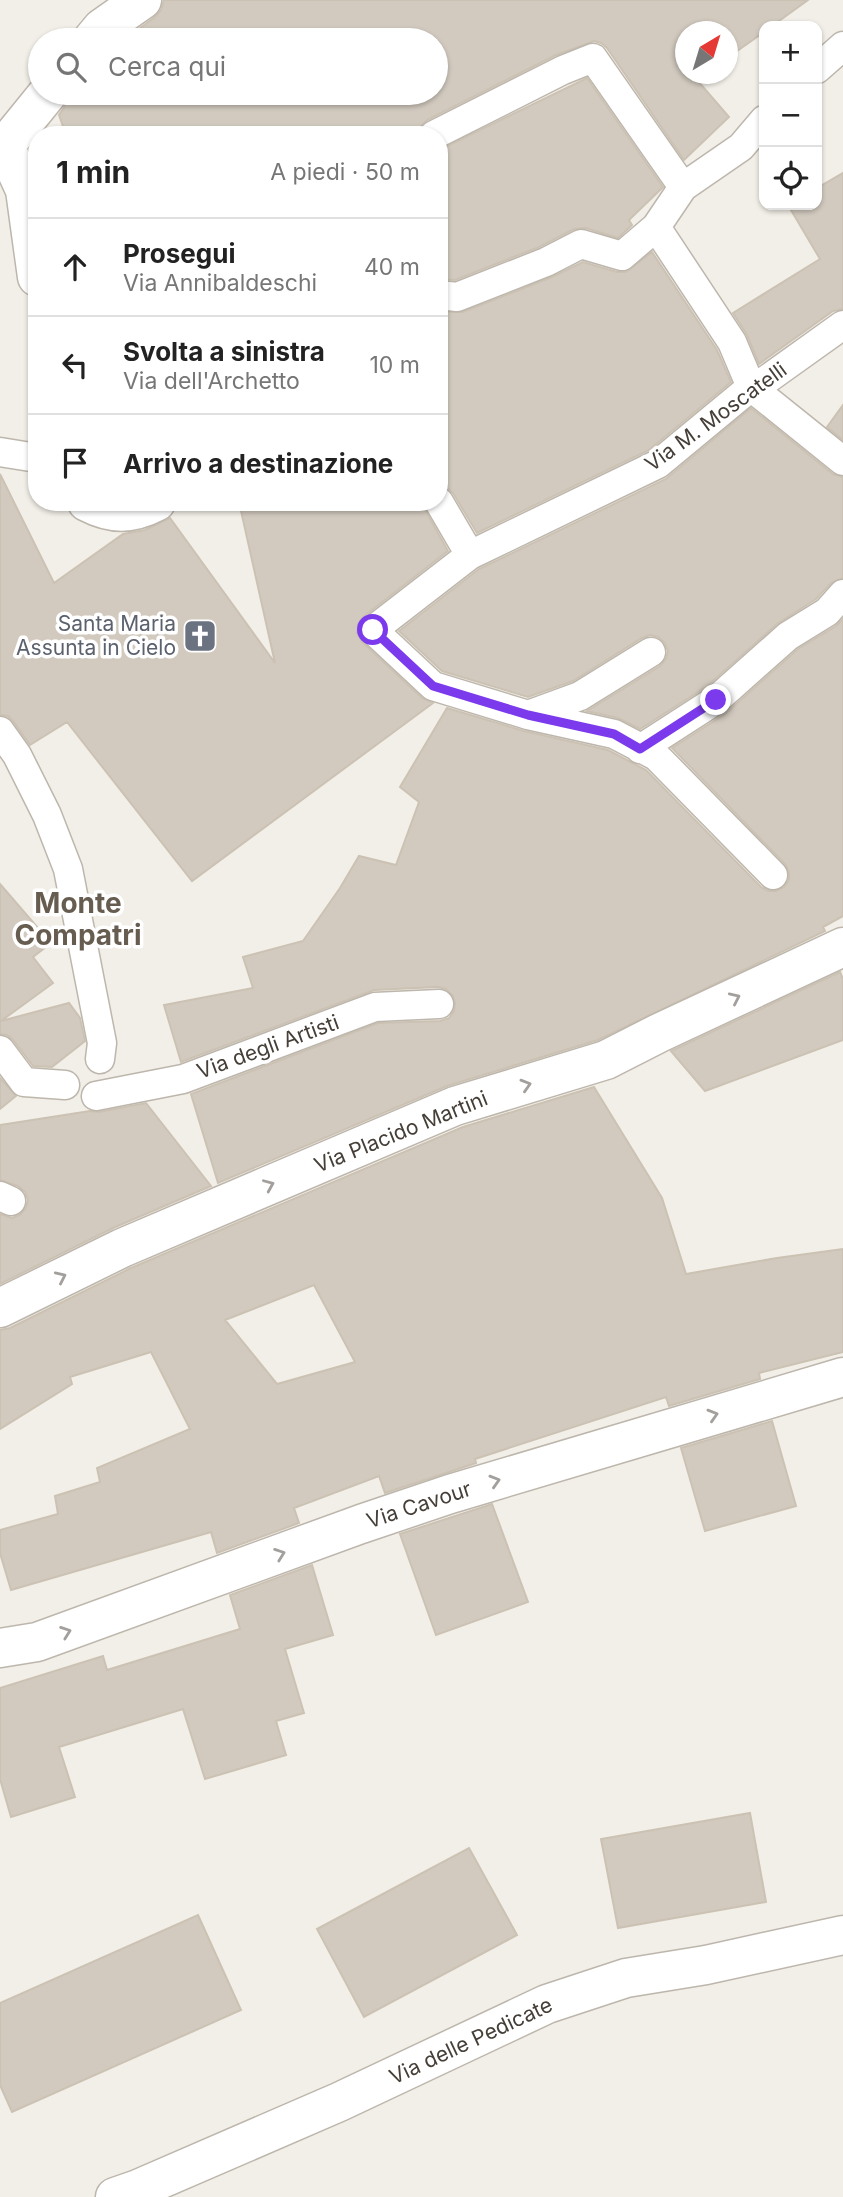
<!DOCTYPE html>
<html lang="it">
<meta charset="utf-8">
<style>
body{margin:0;font-family:Inter,sans-serif;background:#f2f2f2;color:#222}
.controls{position:absolute;right:21px;top:21px;display:grid;overflow:hidden;border-radius:14px;box-shadow:0 2px 5px #0004}
.controls button{width:63px;height:63px;display:grid;place-items:center;padding:0;border:0;border-bottom:2px solid #e0e0e0;background:#fff;color:#222;font:35px sans-serif}
.compass{position:absolute;left:675px;top:21px;width:63px;height:63px;border-radius:50%;background:#fff;box-shadow:0 2px 5px #0004;rotate:38deg}
.stop{position:absolute;width:21px;height:21px;margin:-16px;border:5px solid #7c3aed;border-radius:50%;background:#fff}
.stop.end{background:#7c3aed;border-color:#fff;box-shadow:0 2px 7px #0008}
.list{margin:0;padding:0;list-style:none}
h2{display:flex;justify-content:space-between;align-items:center;height:91px;margin:0;padding:0 28px;font-size:30px}
h2 small{font-size:23px;font-weight:400;color:#767676}
.list li{display:grid;grid-template-columns:46px 1fr auto;gap:21px;align-items:center;box-sizing:border-box;height:98px;padding:0 28px;border-top:2px solid #e0e0e0}
.list b{display:block;font-size:26px;white-space:nowrap}
.list p{margin:0;font-size:23px;white-space:nowrap;color:#767676}
.list em{font-size:23px;font-style:normal;color:#767676}
.icon{flex:none;width:38px;height:38px;fill:none;stroke:currentColor;stroke-width:2;stroke-linecap:round;stroke-linejoin:round}
.map{position:relative;flex:none;width:843px;height:2197px;overflow:hidden}
.search{position:absolute;background:#fff;box-shadow:0 2px 5px #0004;left:28px;top:28px;width:420px;height:77px;display:flex;align-items:center;gap:18px;box-sizing:border-box;padding:0 24px;border-radius:38px;color:#767676;font-size:26px}
.panel{position:absolute;background:#fff;box-shadow:0 2px 5px #0004;left:28px;top:126px;width:420px;height:385px;border-radius:28px}
.map>svg:first-child{display:block}
</style>
<div class="map">
<svg width="843" height="2197" viewBox="0 0 843 2197">
<rect width="100%" height="100%" fill="#f2efe8"/>
<path fill="#d2cabf" stroke="#ccc2b3" stroke-width="2" fill-rule="evenodd" d="M164,0h644l-36,26h-8v6l-37,26v-26h-42v42h21l-9,6 32,37 -45,43 -77,-112 -6,-5 -7,-2 -38,14 -129,65 -7,7 -3,8h-351l-7,-20 6,-9 4,-13h367v-53h-312l31,-23 6,-7z
M587,78l76,109 -34,33 3,5 -14,13 -32,-10 -12,1 -35,18 -84,33 -16,-1v-129z
M843,173v136l-10,2 -74,53 -12,-29 -14,-22 87,-54 -32,-54h29v-17z
M652,252l65,98 14,32 -82,68 -172,83 -24,-40 -6,-6 -8,-2v-173h24l89,-35 31,-15 34,10h9z
M843,405v35l-16,-13z
M751,408l82,66 10,3v101l-12,5 -15,16 -39,25 -71,63 -66,42 -22,-11 -31,-7 73,-45 6,-7 2,-8 -3,-8 -7,-6 -8,-2 -8,3 -69,43 -45,16 -86,-26 -43,-40 80,-62 187,-90z
M0,474l54,109 69,-49 22,-4 25,-12 105,145 -36,-161h183l3,8 23,41 -85,66 -5,7 -1,9 5,9 60,56 11,5 -241,178 -125,-159 -37,23 -17,-24 -5,-5 -8,-1z
M843,619v297l-20,11 2,4 -227,109 -151,46 -229,97 -27,-89 187,-71 62,-2 9,-3 5,-7 1,-8 -2,-7 -7,-7 -8,-2 -64,3 -193,72 -17,-57 89,-17 -10,-31 60,-16 37,-53 19,-32 37,9 23,-63 -19,-15 47,-79 77,23 84,19 38,20 115,117 7,4h8l8,-4 5,-7v-8l-4,-8 -113,-116 53,-34 73,-65 38,-23z
M0,884l51,59 -18,14 20,26 -52,38 68,-18 11,15 5,23 -33,26 -19,-1 -20,-26 -6,-5 -7,-1z
M840,972l3,7v61l-138,51 -34,-40z
M0,1078l16,18 -16,13z
M594,1087l68,111 24,76 91,-16 66,-9v103l-84,21 1,6 -91,27 -3,-9 -191,62 1,4 -91,30 -6,-17 -85,32 5,15 -82,30 -6,-21 -200,58 -11,-37v-23l58,-16 -3,-18 45,-14 -3,-14 93,-39 -39,-77 -81,25 2,7 -72,45v-99l10,-2 121,-60 332,-141zM314,1285l41,77 -78,22 -52,-64z
M146,1103l65,83 -98,42 -113,56v-70l12,4 8,-3 6,-7 2,-8 -3,-8 -7,-6 -18,-6v-55l90,-14 9,1z
M772,1421l24,85 -91,25 -24,-83z
M492,1504l36,98 -92,33 -36,-101z
M312,1565l21,70 -48,14 19,64 -28,8 10,34 -81,24 -22,-70 -124,38 16,50 -64,20 -11,-38v-91l103,-32 4,14 133,-41 -10,-34z
M750,1813l16,89 -148,26 -17,-89z
M469,1848l48,87 -153,82 -47,-88z
M198,1915l43,95 -229,102 -12,-27v-82z"/>
<g fill="none" stroke-linecap="round" stroke-linejoin="round">
<defs>
<path id="lane" d="M817,69l26,-23
M434,135l129,-65 30,-12 90,129
M656,227l76,115 19,45 92,74
M439,295l18,2 89,-35 35,-18 41,12 34,-29 27,-40 58,-40 23,-27
M0,452l37,6
M439,502l31,53
M528,715l52,-19 71,-44
M0,731l17,24 30,60 21,54 34,174 -2,16
M640,749l76,-49 72,-64 39,-24 16,-18
M773,875l-117,-119 -42,-22 -86,-19 -95,-29 -60,-56 97,-75 188,-91 93,-77 15,-7 77,-55
M0,1050l24,32 41,3
M96,1096l87,-17 192,-72 64,-3
M0,1196l11,5"/>
<path id="street" d="M92,40l10,-12 40,-28
M5,146l20,44 12,87
M0,152l48,-59
M87,502c25,13 44,13 69,0
M0,1308l122,-60 333,-142 151,-46 53,-27 184,-86
M0,1648l37,-6 324,-118 89,-30 393,-117
M115,2197l23,-8 201,-87 208,-98 79,-26 80,-13 137,-30"/>
</defs>
<use href="#lane" stroke="#bdb6ac" stroke-width="31"/>
<use href="#street" stroke="#bdb6ac" stroke-width="41"/>
<use href="#lane" stroke="#fff" stroke-width="28"/>
<use href="#street" stroke="#fff" stroke-width="38"/>
</g>
<defs><path id="oneway-chevron" d="M-2-3.5L2.5 0L-2 3.5" fill="none" stroke-width="1.6" stroke-linecap="round" stroke-linejoin="round" transform="scale(1.75)"/></defs>
<g stroke="#a29f9c">
<use href="#oneway-chevron" transform="translate(735 998) rotate(-25)"/>
<use href="#oneway-chevron" transform="translate(526 1085) rotate(-17)"/>
<use href="#oneway-chevron" transform="translate(269 1185) rotate(-23)"/>
<use href="#oneway-chevron" transform="translate(61 1277) rotate(-25)"/>
<use href="#oneway-chevron" transform="translate(713 1415) rotate(-17)"/>
<use href="#oneway-chevron" transform="translate(495 1481) rotate(-17)"/>
<use href="#oneway-chevron" transform="translate(280 1554) rotate(-20)"/>
<use href="#oneway-chevron" transform="translate(66 1632) rotate(-20)"/>
</g>
<g fill="none" stroke-linecap="round" stroke-linejoin="round">
<path stroke="#7c3aed" stroke-width="9" d="M373,630l60,56 95,29 86,19 26,15 76,-49"/>
</g>
<defs>
<symbol id="church-square" viewBox="-11 -11 22 22"><rect x="-9" y="-9" width="18" height="18" rx="4" fill="#6b7280" stroke="#fff"/><path d="M-1.2-6h2.4v3.5h3.3v2.4h-3.3V6h-2.4V-.1h-3.3v-2.4h3.3Z" fill="#fff"/></symbol>
</defs>
<g fill-rule="evenodd">
<use href="#church-square" x="181" y="617" width="38" height="38"/>
</g>
<g text-anchor="middle" stroke-width="7" stroke-linejoin="round" paint-order="stroke">
<g font-size="21" fill="#453f38" stroke="#fff">
<text transform="translate(716 417) rotate(-36)" y="7">Via M. Moscatelli</text>
<text transform="translate(268 1047) rotate(-20)" y="7">Via degli Artisti</text>
<text transform="translate(401 1132) rotate(-22)" y="7">Via Placido Martini</text>
<text transform="translate(419 1505) rotate(-18)" y="7">Via Cavour</text>
<text transform="translate(471 2041) rotate(-25)" y="7">Via delle Pedicate</text>
</g>
<g font-size="21" fill="#5b616d" stroke="#fff" text-anchor="end">
<text x="176" y="631">Santa Maria<tspan x="176" dy="24">Assunta in Cielo</tspan></text>
</g>
<g font-size="28" font-weight="bold" fill="#665d50" stroke="#fff">
<text x="78" y="913">Monte<tspan x="78" dy="32">Compatri</tspan></text>
</g>
</g>
</svg>
<div class="controls">
<button>+</button>
<button>−</button>
<button><svg class="icon" aria-label="locate" viewBox="0 0 24 24"><circle cx="12" cy="12" r="6"/><path d="M12 2v4M12 18v4M2 12h4M18 12h4"/></svg></button>
</div>
<svg class="compass" viewBox="-18 -18 36 36"><path d="M0-13l5 13h-10z" fill="#e53935"/><path d="M0 13l5-13h-10z" fill="#767676"/></svg>
<div class="stop" style="left:373px;top:630px"></div>
<div class="stop end" style="left:716px;top:700px"></div>
<div class="search"><svg class="icon" aria-label="search" viewBox="0 0 24 24"><circle cx="10" cy="10" r="6"/><path d="M15 15l6 6"/></svg>Cerca qui</div>
<section class="panel">
<h2>1 min<small>A piedi · 50 m</small></h2>
<ul class="list">
<li><svg class="icon" aria-label="ahead" viewBox="0 0 24 24"><path d="M12 20V5M6 11l6-6 6 6"/></svg><div><b>Prosegui</b><p>Via Annibaldeschi</p></div><em>40 m</em></li>
<li><svg class="icon" aria-label="left" viewBox="0 0 24 24"><path d="M17 20v-9H6M10 6l-5 5 5 5"/></svg><div><b>Svolta a sinistra</b><p>Via dell'Archetto</p></div><em>10 m</em></li>
<li><svg class="icon" aria-label="arrive" viewBox="0 0 24 24"><path d="M6 21V4h12l-3 4 3 4H6"/></svg><div><b>Arrivo a destinazione</b></div></li>
</ul>
</section>
</div>
